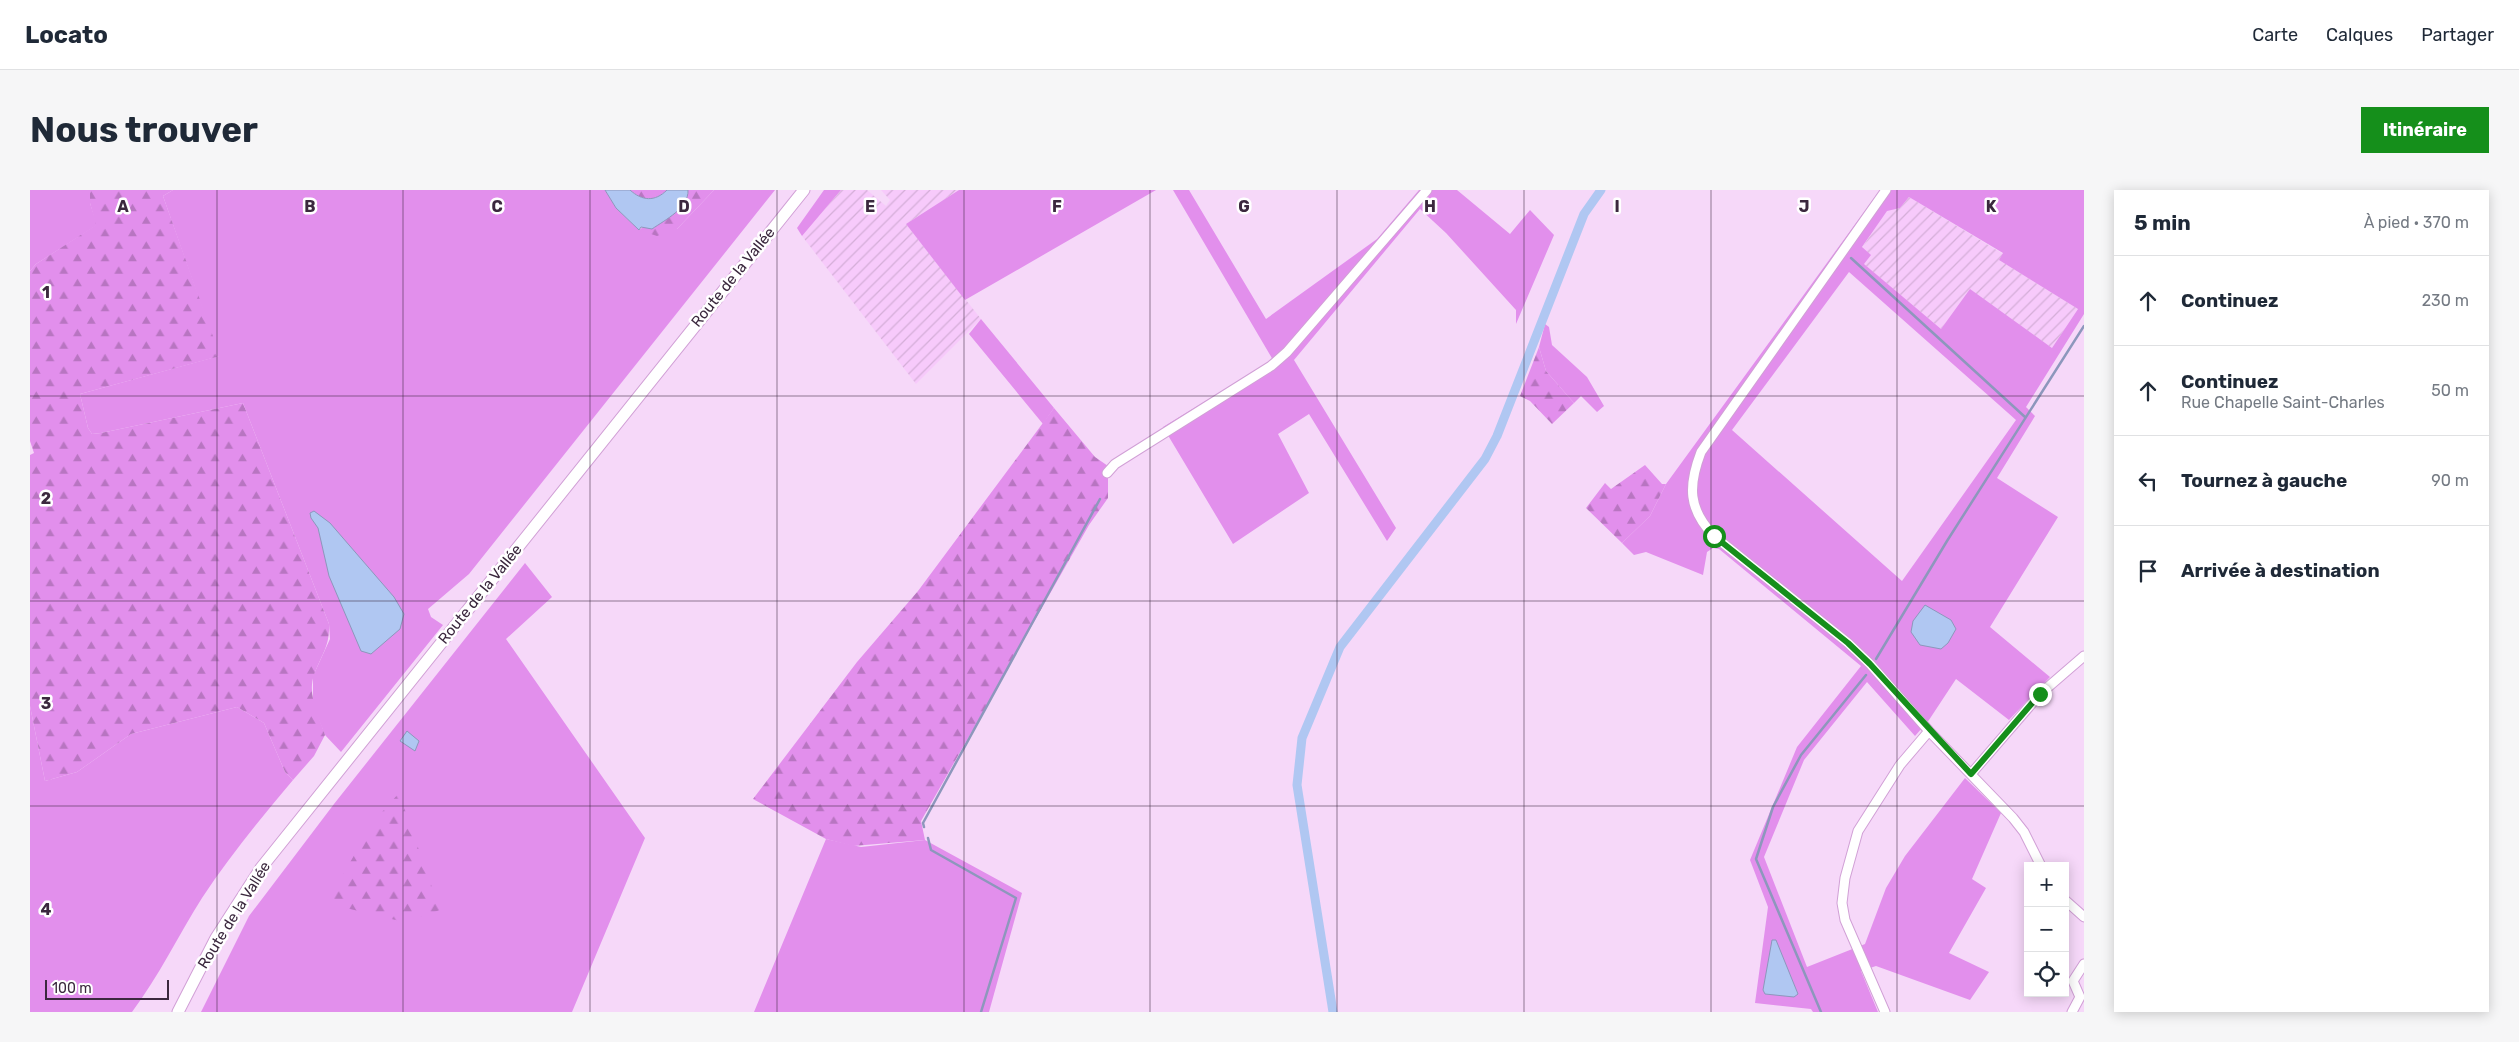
<!DOCTYPE html>
<html lang="fr">
<meta charset="utf-8">
<style>
body{margin:0;font-family:Rubik,sans-serif;background:#f6f6f7;color:#1f2937}
.controls{position:absolute;right:15px;bottom:15px;display:grid;overflow:hidden;border-radius:0px;box-shadow:0 2px 12px #0003}
.controls button{width:45px;height:45px;display:grid;place-items:center;padding:0;border:0;border-bottom:1px solid #e0e1e3;background:#fff;color:#1f2937;font:25px sans-serif}
.scale{position:absolute;left:15px;bottom:12px;width:124px;box-sizing:border-box;padding-left:5px;border:2px solid #3b283e;border-top:0;font-size:14px;line-height:18px;white-space:nowrap;color:#3b283e;-webkit-text-stroke:4px #fff;paint-order:stroke}
.stop{position:absolute;width:15px;height:15px;margin:-11px;border:4px solid #158f1b;border-radius:50%;background:#fff}
.stop.end{background:#158f1b;border-color:#fff;box-shadow:0 1px 5px #0008}
.list{margin:0;padding:0;list-style:none}
h2{display:flex;justify-content:space-between;align-items:center;height:65px;margin:0;padding:0 20px;font-size:21px}
h2 small{font-size:16px;font-weight:400;color:#747a83}
.list li{display:grid;grid-template-columns:32px 1fr auto;gap:15px;align-items:center;box-sizing:border-box;height:90px;padding:0 20px;border-top:1px solid #e0e1e3}
.list b{display:block;font-size:19px;white-space:nowrap}
.list p{margin:0;font-size:16px;white-space:nowrap;color:#747a83}
.list em{font-size:16px;font-style:normal;color:#747a83}
.icon{flex:none;width:28px;height:28px;fill:none;stroke:currentColor;stroke-width:2;stroke-linecap:round;stroke-linejoin:round}
.map{position:relative;flex:none;width:2054px;height:822px;overflow:hidden;border-radius:0px}
header{display:flex;align-items:center;gap:30px;box-sizing:border-box;height:70px;padding:0 25px;background:#fff;border-bottom:1px solid #e0e1e3}
header strong{font-size:24px}
nav{display:flex;gap:28px;margin-inline-start:auto;font-size:18px}
.intro{display:flex;align-items:center;justify-content:space-between;box-sizing:border-box;height:120px;padding:0 30px}
h1{margin:0;font-size:35px}
.button{padding:12px 22px;border-radius:0px;background:#158f1b;color:#fff;font-size:18px;font-weight:700}
main{display:flex;gap:30px;padding:0 30px}
aside{flex:1;background:#fff;border-radius:0px;box-shadow:0 2px 12px #0003}
.map>svg:first-child{display:block}
</style>
<header>
<strong>Locato</strong>
<nav><a>Carte</a><a>Calques</a><a>Partager</a></nav>
</header>
<div class="intro"><h1>Nous trouver</h1><a class="button">Itinéraire</a></div>
<main>
<div class="map">
<svg width="2054" height="822" viewBox="0 0 2054 822">
<defs>
<pattern id="industrial-furrows" width="10" height="10" patternUnits="userSpaceOnUse" patternTransform="scale(1.25)"><rect width="10" height="10" fill="#f7cafb"/><path d="M-1 1l2-2M0 10L10 0M9 11l2-2" fill="none" stroke="#d5aed8"/></pattern>
<pattern id="forest-firs" width="22" height="20" patternUnits="userSpaceOnUse" patternTransform="scale(1.25)"><rect width="22" height="20" fill="#e28fec"/><path d="M5 1l3.5 6h-7zM16 11l3.5 6h-7z" fill="#b875c1"/></pattern>
</defs>
<rect width="100%" height="100%" fill="#f6d8f9"/>
<path fill="url(#industrial-furrows)" d="M811,0h26l19,16 4,-6 -9,-10h78l-53,34 75,95 -65,65 -114,-148z
M1879,7l94,57 -4,6 79,49 -26,39 -82,-58 -29,39 -77,-65 -2,-16 25,-38 13,-2z"/>
<path fill="#e28fec" fill-rule="evenodd" d="M0,0h60v13l7,22 -61,39 -6,7z
M143,0h432l11,18 23,22 38,-1 37,-39h61l-306,384 -41,35 3,8 12,8 -102,127 -16,-17 -12,-30v-29l17,-37 -1,-15 -86,-221 -142,30 -9,1 -4,-6 -8,-34 139,-38 -56,-160z
M794,0h17l-39,46 -5,-8z
M929,0h197l-191,110 -59,-76z
M1143,0h16l77,129 111,-80 42,-49h38l53,44 20,-24 24,25 -38,89v-14l-70,-77 -26,-24 -126,151 102,168 -9,13 -78,-127 -31,20 31,59 -76,51 -70,-117 110,-67z
M1850,0h204v124l-58,93 9,9 -38,62 61,39 -68,110 60,50 -41,43 -53,-41 -27,41 -14,16 -48,-54 -63,78 -40,97 43,110 58,-23 21,-56 19,-32 60,-78 36,35 -29,66 14,9 -37,65 40,19 -19,28 -94,-34 -15,5 17,41h-65l-2,-3 -56,-6 13,-96 -18,-47 47,-113 64,-81 -142,-117 -6,-1 -6,4 -4,23 -57,-23 -12,3 -12,-12 28,-27 16,-32zM1879,7l94,56 -4,7 79,49 -26,39 -82,-59 -29,40 -77,-65 7,-9 -9,-8 25,-36 13,-3zM1819,82l167,148 -114,161 -170,-151z
M951,129l73,89 -11,16 -74,-90z
M1515,134l4,3 3,18 35,32 17,29 -7,6 -16,-16 -7,7 -28,-32 -7,-24z
M495,373l27,34 -46,42 139,199 -73,174h-371l48,-96 85,-112z
M0,516l15,75 32,-9 54,-38 106,-27 27,16 21,49 8,8c-32,38 -64,77 -91,118 -24,38 -43,78 -70,114h-102z
M796,649l35,8 64,-7 97,53 -33,119h-235z"/>
<path fill="url(#forest-firs)" d="M60,0h83l-10,6 57,160 -140,38 8,34 4,6 9,-1 142,-30 86,221c1,23 -8,31 -15,51 -7,20 5,41 11,60l-11,21 -21,24 -8,-8 -21,-49 -27,-16 -106,27 -54,38 -32,9 -15,-75v-251l4,-2 -4,-12v-170l6,-7 60,-39 -6,-22z
M600,0h37c-12,12 -24,11 -37,0z
M658,0h26l-37,39 -20,7 -18,-6 49,-36z
M1509,157l7,24 28,32 -22,21 -22,-23 -10,-5z
M1024,218l41,49 13,9v32l-19,27 -168,296 4,19 -72,6 -27,-7 -73,-40 104,-137 61,-71z
M1615,275l17,19h4l-16,32 -28,27 -36,-35 19,-25 6,6z
M369,603l41,117 -36,12 -58,-14 -13,-8 1,-10 40,-69z"/>
<path fill="#b0c7f2" stroke="#8d97bc" d="M575,0h25c12,11 25,12 37,0h21c1,18 -23,30 -36,39l-11,-2 -2,3 -23,-22z
M284,321l16,12 64,74 10,17 -4,15 -29,25 -10,-3 -32,-75 -11,-48 -7,-10 -1,-5z
M1895,415l26,15 5,9 -8,14 -7,6 -21,-4 -9,-13 2,-11z
M377,541l12,10 -4,10 -15,-10z
M1742,750h4l22,54 -4,3 -29,-3 -2,-4z"/>
<g fill="none" stroke-linecap="round" stroke-linejoin="round">
<path stroke="#8d97bc" stroke-width="2.5" d="M1821,68l174,159
M1846,469l71,-118 137,-215
M894,637l-1,-4 177,-324
M898,648l3,12 85,48 -35,114
M1791,822l-65,-153 17,-52 28,-52 65,-80"/>
<path stroke="#b0c7f2" stroke-width="9" d="M1303,822l-36,-227 5,-47 38,-91 145,-188 12,-23 87,-222 17,-24"/>
<defs>
<path id="minor" d="M1856,0l-185,262c-13,34 -13,57 13,84l134,107 22,21 59,67 84,87 11,14 17,34
M1077,283l8,-9 156,-98 16,-14 140,-162
M1941,584l69,-80 44,-38
M2035,710l19,17
M1855,822l-40,-92 -3,-17 3,-25 13,-47 42,-66 29,-34
M2042,822l8,-15 -7,-16 11,-17"/>
<path id="major" d="M148,822l38,-74 45,-70 543,-678"/>
</defs>
<use href="#minor" stroke="#d1a0d6" stroke-width="11"/>
<use href="#major" stroke="#d1a0d6" stroke-width="13"/>
<use href="#minor" stroke="#fff" stroke-width="9"/>
<use href="#major" stroke="#fff" stroke-width="11"/>
</g>
<g fill="none" stroke-linecap="round" stroke-linejoin="round">
<path stroke="#158f1b" stroke-width="6" d="M1684,346l134,107 22,21 101,110 69,-80"/>
</g>
<path fill="none" stroke="#3b283e" stroke-width="1" stroke-opacity="0.55" d="M187,0v822M373,0v822M560,0v822M747,0v822M934,0v822M1120,0v822M1307,0v822M1494,0v822M1681,0v822M1867,0v822M0,206h2054M0,411h2054M0,616h2054"/>
<g text-anchor="middle" stroke-width="5" stroke-linejoin="round" paint-order="stroke">
<g font-size="15" fill="#3b283e" stroke="#fff">
<text transform="translate(703 87) rotate(-51)" y="5">Route de la Vallée</text>
<text transform="translate(450 404) rotate(-51)" y="5">Route de la Vallée</text>
<text transform="translate(204 725) rotate(-58)" y="5">Route de la Vallée</text>
</g>
</g>
<g font-size="16" text-anchor="middle" font-weight="bold" fill="#3b283e" stroke="#fff" stroke-width="5" stroke-linejoin="round" paint-order="stroke">
<text x="93" y="22">A</text>
<text x="280" y="22">B</text>
<text x="467" y="22">C</text>
<text x="654" y="22">D</text>
<text x="840" y="22">E</text>
<text x="1027" y="22">F</text>
<text x="1214" y="22">G</text>
<text x="1400" y="22">H</text>
<text x="1587" y="22">I</text>
<text x="1774" y="22">J</text>
<text x="1961" y="22">K</text>
<text x="16" y="108">1</text>
<text x="16" y="314">2</text>
<text x="16" y="519">3</text>
<text x="16" y="725">4</text>
</g>
</svg>
<div class="controls">
<button>+</button>
<button>−</button>
<button><svg class="icon" aria-label="locate" viewBox="0 0 24 24"><circle cx="12" cy="12" r="6"/><path d="M12 2v4M12 18v4M2 12h4M18 12h4"/></svg></button>
</div>
<div class="scale">100 m</div>
<div class="stop" style="left:1684px;top:346px"></div>
<div class="stop end" style="left:2010px;top:504px"></div>
</div>
<aside>
<h2>5 min<small>À pied · 370 m</small></h2>
<ul class="list">
<li><svg class="icon" aria-label="ahead" viewBox="0 0 24 24"><path d="M12 20V5M6 11l6-6 6 6"/></svg><div><b>Continuez</b></div><em>230 m</em></li>
<li><svg class="icon" aria-label="ahead" viewBox="0 0 24 24"><path d="M12 20V5M6 11l6-6 6 6"/></svg><div><b>Continuez</b><p>Rue Chapelle Saint-Charles</p></div><em>50 m</em></li>
<li><svg class="icon" aria-label="left" viewBox="0 0 24 24"><path d="M17 20v-9H6M10 6l-5 5 5 5"/></svg><div><b>Tournez à gauche</b></div><em>90 m</em></li>
<li><svg class="icon" aria-label="arrive" viewBox="0 0 24 24"><path d="M6 21V4h12l-3 4 3 4H6"/></svg><div><b>Arrivée à destination</b></div></li>
</ul>
</aside>
</main>
